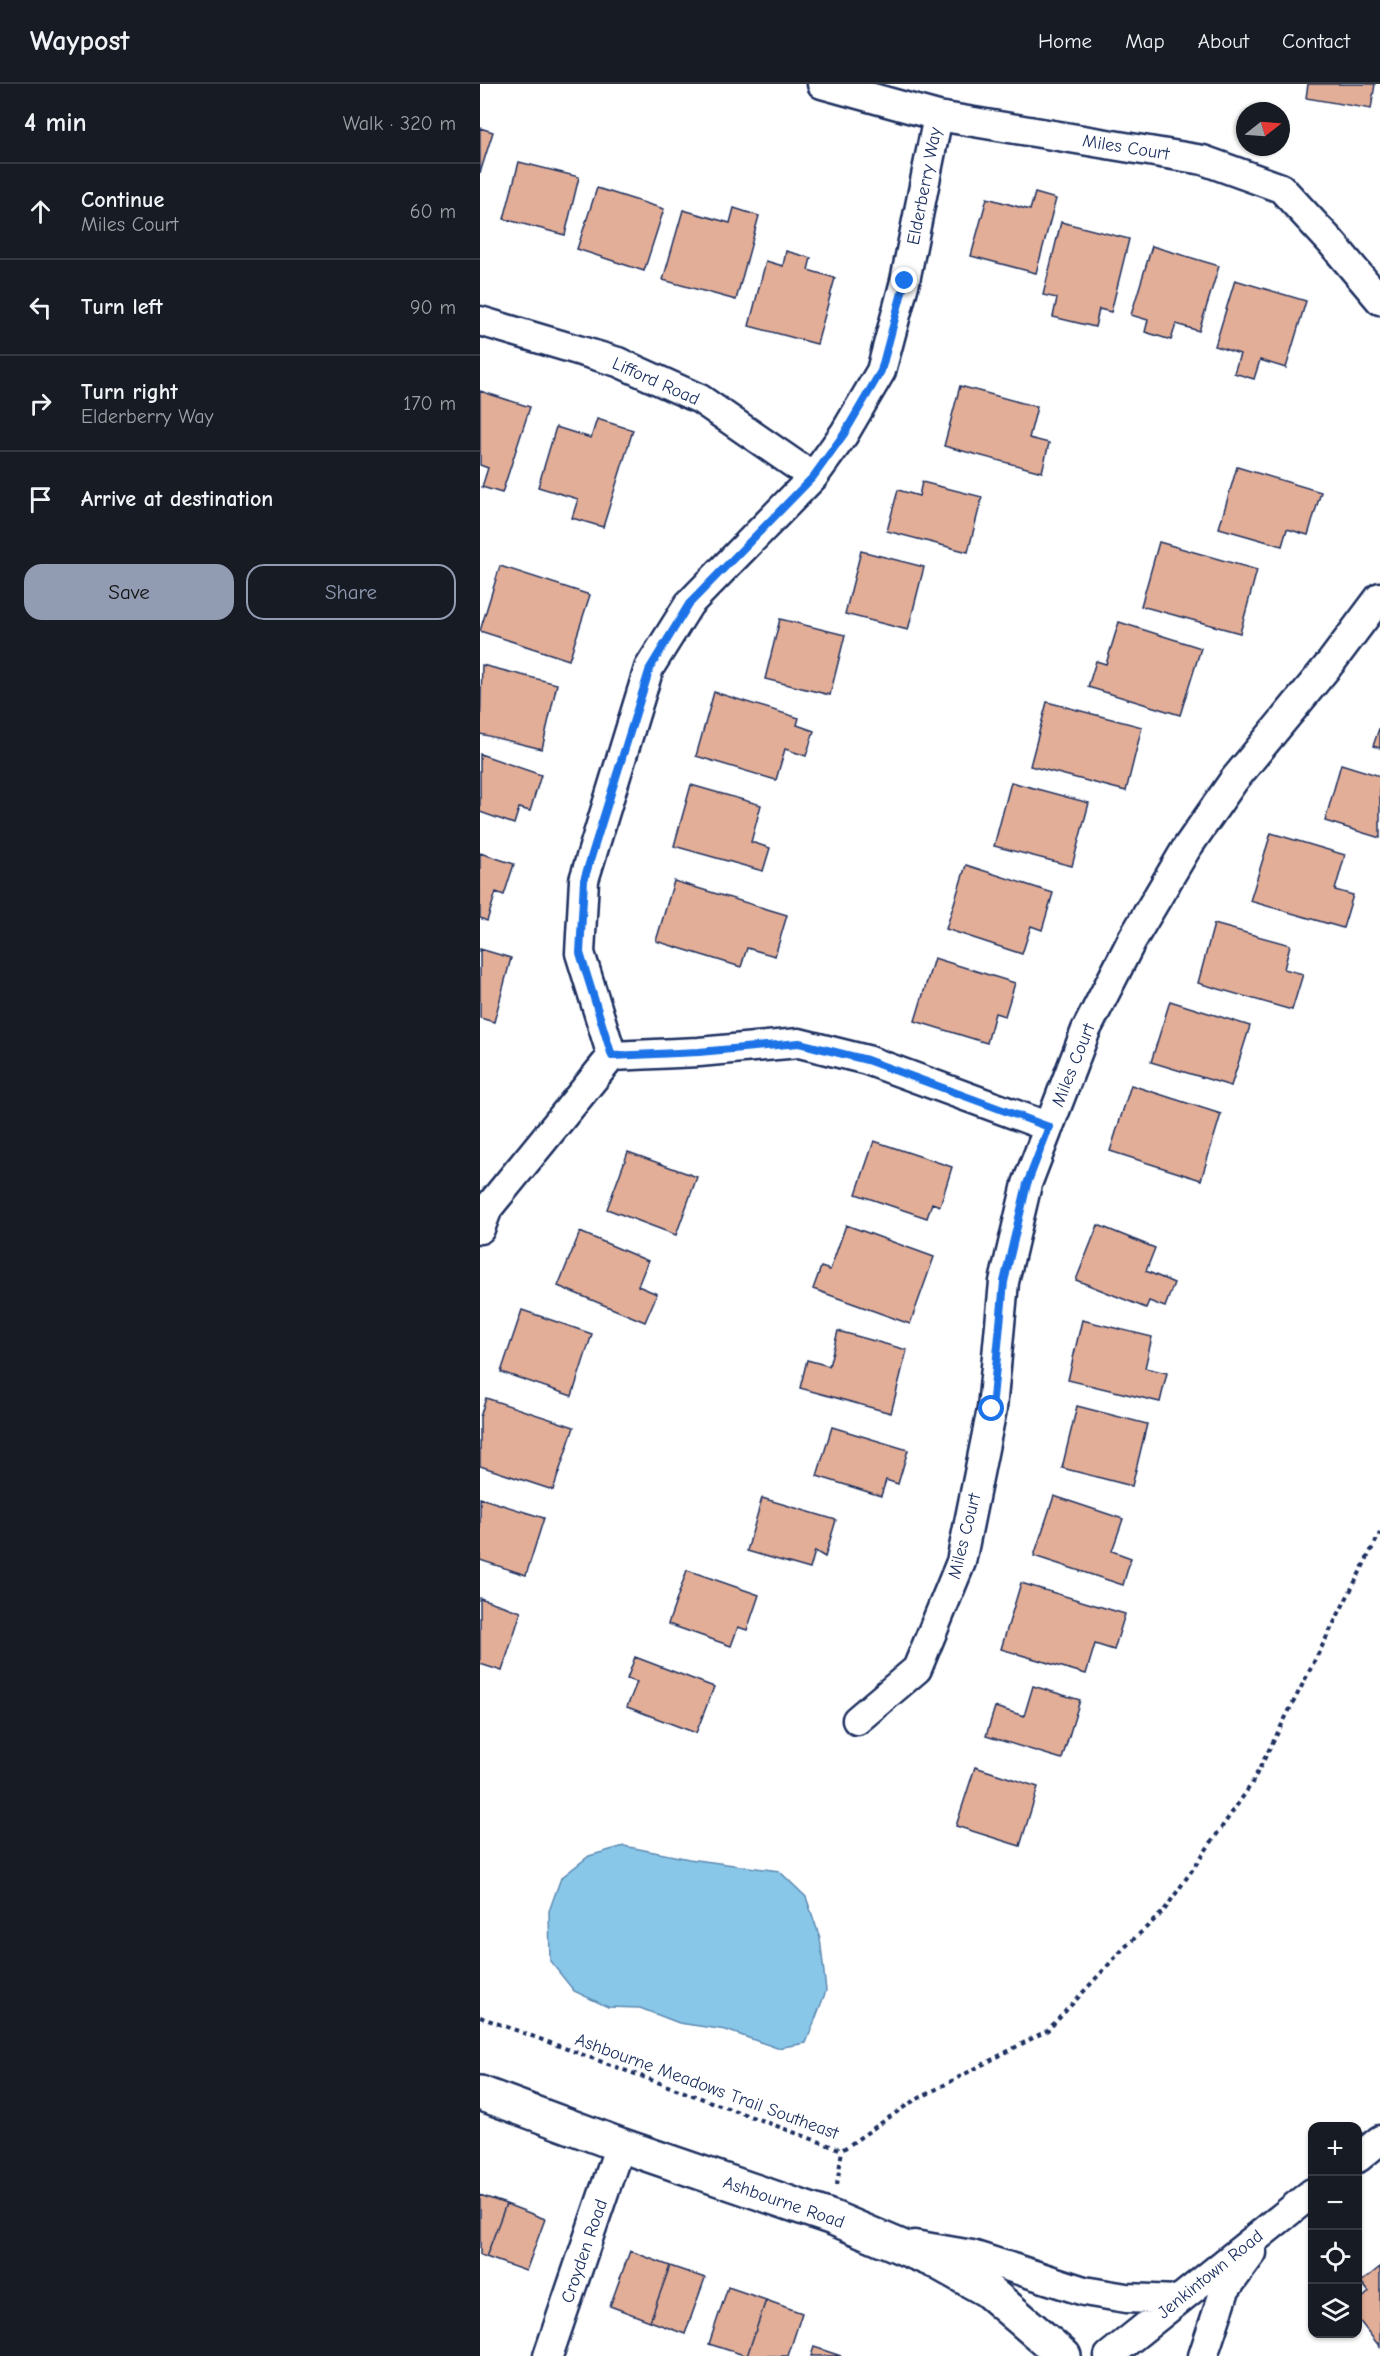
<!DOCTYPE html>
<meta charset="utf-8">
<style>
body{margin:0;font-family:"Comic Neue",sans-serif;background:#20242c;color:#f1f3f6}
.controls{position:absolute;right:18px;bottom:18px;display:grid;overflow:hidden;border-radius:12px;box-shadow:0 2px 4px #0004}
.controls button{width:54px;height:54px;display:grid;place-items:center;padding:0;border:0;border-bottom:2px solid #363941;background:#171b24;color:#f1f3f6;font:30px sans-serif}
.compass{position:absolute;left:756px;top:18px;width:54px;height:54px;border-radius:50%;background:#171b24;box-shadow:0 2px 4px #0004;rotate:73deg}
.stop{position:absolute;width:18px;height:18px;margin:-14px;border:4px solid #1a73e8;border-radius:50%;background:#fff}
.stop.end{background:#1a73e8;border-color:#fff;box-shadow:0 2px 6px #0008}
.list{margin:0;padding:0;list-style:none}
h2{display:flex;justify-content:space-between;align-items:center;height:78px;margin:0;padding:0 24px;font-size:26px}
h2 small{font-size:20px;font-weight:400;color:#9ea1a6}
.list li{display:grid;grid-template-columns:39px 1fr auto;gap:18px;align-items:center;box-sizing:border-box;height:96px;padding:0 24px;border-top:2px solid #363941}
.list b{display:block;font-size:22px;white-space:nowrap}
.list p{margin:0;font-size:20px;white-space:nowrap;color:#9ea1a6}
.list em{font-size:20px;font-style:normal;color:#9ea1a6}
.actions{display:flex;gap:12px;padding:18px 24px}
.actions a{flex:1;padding:14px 0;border:2px solid #919bb2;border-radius:18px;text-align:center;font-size:21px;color:#919bb2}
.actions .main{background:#919bb2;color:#111}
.icon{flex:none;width:33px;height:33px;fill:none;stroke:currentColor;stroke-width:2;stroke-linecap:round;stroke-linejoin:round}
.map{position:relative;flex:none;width:900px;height:2272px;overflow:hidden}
header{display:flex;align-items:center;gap:36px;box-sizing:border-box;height:84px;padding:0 30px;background:#171b24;border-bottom:2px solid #363941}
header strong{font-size:28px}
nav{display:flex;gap:33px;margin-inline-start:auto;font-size:21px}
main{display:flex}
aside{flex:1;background:#171b24}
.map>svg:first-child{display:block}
</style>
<header>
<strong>Waypost</strong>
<nav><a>Home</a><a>Map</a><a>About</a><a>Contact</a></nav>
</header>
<main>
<aside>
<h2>4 min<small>Walk · 320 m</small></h2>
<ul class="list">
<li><svg class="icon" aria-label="ahead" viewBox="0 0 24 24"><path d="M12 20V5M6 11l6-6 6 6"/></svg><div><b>Continue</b><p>Miles Court</p></div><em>60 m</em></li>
<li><svg class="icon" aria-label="left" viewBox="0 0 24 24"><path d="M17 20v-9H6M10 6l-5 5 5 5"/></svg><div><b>Turn left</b></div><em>90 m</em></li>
<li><svg class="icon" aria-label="right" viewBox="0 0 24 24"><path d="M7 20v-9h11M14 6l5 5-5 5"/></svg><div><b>Turn right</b><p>Elderberry Way</p></div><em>170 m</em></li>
<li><svg class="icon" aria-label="arrive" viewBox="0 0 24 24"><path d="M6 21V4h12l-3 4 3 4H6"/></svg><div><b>Arrive at destination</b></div></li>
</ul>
<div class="actions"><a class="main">Save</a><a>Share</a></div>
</aside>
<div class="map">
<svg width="900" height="2272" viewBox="0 0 900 2272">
<rect width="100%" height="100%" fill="#fff"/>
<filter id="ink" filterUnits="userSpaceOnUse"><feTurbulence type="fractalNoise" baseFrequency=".0167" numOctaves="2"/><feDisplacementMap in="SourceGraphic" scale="12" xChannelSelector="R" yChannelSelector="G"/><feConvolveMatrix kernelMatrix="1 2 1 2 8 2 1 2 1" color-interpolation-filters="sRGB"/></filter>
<g filter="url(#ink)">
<path fill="#89c7e9" stroke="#5d8ab1" stroke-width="1.5" d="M144,1762l65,13 90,12 27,26 14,41 6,53 -20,52 -29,5 -51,-18 -47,-7 -39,-15 -32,-1 -34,-16 -24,-30 -1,-50 12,-33 28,-22z"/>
<path fill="#e3ae97" stroke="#1b2f5e" stroke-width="1.5" d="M828,0h67l-4,25 -65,-11z
M0,44l13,4 -13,41z
M39,78l60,15 -14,58 -61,-16z
M117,104l67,21 -20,62 -67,-22z
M555,109l21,6 -20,74 -65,-17 16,-58 43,12z
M254,124l25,8 -23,84 -73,-20 20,-70 47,13z
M581,138l68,17 -18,73 -12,-3 -4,18 -42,-10 4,-19 -14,-3z
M672,162l67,20 -20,65 -23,-7 -5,16 -26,-8 3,-12 -17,-5z
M306,167l25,7 -3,12 27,8 -18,66 -68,-18 17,-65 17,5z
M755,196l71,21 -20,67 -26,-8 -6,19 -20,-6 6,-19 -25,-8z
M480,302l77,21 -8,31 20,5 -7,29 -98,-26z
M0,307l50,16 -28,86 -20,-6 6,-19 -8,-3z
M117,335l36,11 -30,97 -31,-9 6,-19 -40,-12 18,-60 35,11z
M757,383l84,25 -13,43 -21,-6 -5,17 -63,-18z
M442,398l60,15 -14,55 -81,-21 11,-41 21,6z
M679,458l98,28 -17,63 -99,-27z
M381,467l63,16 -16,63 -63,-16z
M20,482l90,29 -21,65 -89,-29z
M300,535l65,16 -15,60 -65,-16z
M639,538l82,26 -21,67 -92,-28 8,-26 10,3z
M2,581l75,19 -15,65 -62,-15z
M234,608l85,26 -2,7 17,6 -8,25 -21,-7 -9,31 -80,-24z
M567,618l95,25 -16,64 -96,-25z
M900,642v22l-7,-2z
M0,670l61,21 -11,36 -11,-3 -5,16 -34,-12z
M861,680l39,12v62l-55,-17z
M531,698l78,21 -17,63 -78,-20z
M211,701l70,20 -10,37 19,6 -7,23 -89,-25z
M791,749l74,22 -10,35 18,5 -10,33 -93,-27z
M0,769l34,11 -10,31 -8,-3 -9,29 -7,-3z
M486,781l87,28 -11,37 -11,-4 -9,28 -76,-25z
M194,797l113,34 -12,41 -28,-8 -6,19 -85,-26z
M734,840l76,21 -6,24 19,5 -11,36 -94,-27z
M0,865l31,9 -17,64 -14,-4z
M454,874l81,25 -10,33 -10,-3 -8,30 -72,-22z
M690,917l80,25 -19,60 -80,-24z
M651,1001l90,29 -20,66 -91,-29z
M394,1057l78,26 -12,39 -8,-3 -5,15 -71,-24z
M148,1068l69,25 -21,58 -69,-26z
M366,1141l88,32 -24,67 -97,-35 8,-22 9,3z
M618,1141l57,23 -9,23 28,12 -9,24 -16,-6 -3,7 -70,-28z
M100,1148l68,29 -10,25 19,8 -12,28 -87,-36z
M42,1226l70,24 -20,62 -71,-24z
M602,1236l70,17 -7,31 22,5 -7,29 -92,-22z
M358,1247l69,19 -16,63 -91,-25 7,-28 22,6z
M6,1314l88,29 -21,63 -73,-24v-49z
M597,1322l70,18 -15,62 -70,-18z
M352,1343l76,23 -10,34 -12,-4 -5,16 -64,-20z
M574,1412l69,23 -11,32 19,7 -8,27 -89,-29z
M0,1414l64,20 -18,57 -46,-15z
M282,1414l74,22 -11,37 -10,-6 -5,18 -63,-18z
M207,1486l72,25 -12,35 -9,-3 -7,19 -63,-22z
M541,1499l104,31 -11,36 -19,-6 -9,30 -85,-25z
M0,1514l41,14 -19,59 -22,-7z
M155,1573l79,30 -18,46 -69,-26 10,-25 -10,-3z
M553,1602l47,14 -18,59 -76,-23 9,-29 29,9z
M495,1683l63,20 -18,59 -64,-20z
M0,2111l26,9 -20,53 -6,-2z
M26,2120l39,15 -19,52 -40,-14z
M150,2167l40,15 -20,55 -40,-15z
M190,2182l35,12 -20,56 -35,-13z
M900,2183v80l-22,-28v-17l11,-10 -8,-10z
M248,2203l38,13 -19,56 -38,-12z
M286,2216l36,13 -14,43h-41z
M334,2263l27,9h-30z"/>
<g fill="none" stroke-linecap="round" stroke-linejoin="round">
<defs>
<path id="street" d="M342,0l116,32 265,44 78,28 50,54 49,58
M0,237l138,41 82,37 113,78
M132,972l-32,-103 4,-73 65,-212 40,-64 124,-127 31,-43 37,-63 24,-90 33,-165
M0,1145l8,-21 124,-152 87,-4 100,-9 68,17 182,67
M377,1636l60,-51 44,-107 31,-153 12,-127 23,-98 59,-154 46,-90 54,-91 48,-69 98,-119 48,-64
M878,2074l22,-18
M434,2161l58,10 112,36 42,7 52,2
M68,2272l72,-211
M629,2272l203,-163
M723,2272l22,-66 27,-37"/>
<path id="secondary" d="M0,2009l140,52 213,73 104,44 50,28 77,66"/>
</defs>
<use href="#street" stroke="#1b2f5e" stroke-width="33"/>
<use href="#secondary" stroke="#1b2f5e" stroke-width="38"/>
<path stroke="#1b2f5e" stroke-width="4" stroke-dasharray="4.5 4.5" stroke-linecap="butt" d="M0,1933l362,133 68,-47 138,-73 76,-82 39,-36 88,-127 129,-252
M357,2101l5,-35"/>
<use href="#street" stroke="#fff" stroke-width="28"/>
<use href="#secondary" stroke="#fff" stroke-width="33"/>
</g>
</g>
<g fill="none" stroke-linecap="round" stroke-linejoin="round" filter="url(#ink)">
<path stroke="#1a73e8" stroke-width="8" d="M425,197l-24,90 -37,63 -31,43 -124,127 -39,64 -66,212 -4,73 32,103 87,-4 100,-9 68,17 182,67 -22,57 -23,98 -12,127"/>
</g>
<g text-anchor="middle" stroke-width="4.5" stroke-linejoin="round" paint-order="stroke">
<g font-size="18" fill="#1b2f5e" stroke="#fff">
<text transform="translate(646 63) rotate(9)" y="6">Miles Court</text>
<text transform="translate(444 102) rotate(-79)" y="6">Elderberry Way</text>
<text transform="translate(176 297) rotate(24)" y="6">Lifford Road</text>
<text transform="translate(593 981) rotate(-68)" y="6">Miles Court</text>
<text transform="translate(484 1452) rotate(-76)" y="6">Miles Court</text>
<text transform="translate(227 2002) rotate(20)" y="6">Ashbourne Meadows Trail Southeast</text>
<text transform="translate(304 2118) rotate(19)" y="6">Ashbourne Road</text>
<text transform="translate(104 2167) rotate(-71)" y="6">Croyden Road</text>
<text transform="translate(730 2190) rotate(-39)" y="6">Jenkintown Road</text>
</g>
</g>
</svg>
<div class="controls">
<button>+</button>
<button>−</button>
<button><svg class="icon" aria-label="locate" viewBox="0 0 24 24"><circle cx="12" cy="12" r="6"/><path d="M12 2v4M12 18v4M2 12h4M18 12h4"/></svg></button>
<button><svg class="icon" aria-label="layers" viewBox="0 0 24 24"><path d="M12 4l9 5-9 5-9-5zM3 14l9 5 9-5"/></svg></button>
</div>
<svg class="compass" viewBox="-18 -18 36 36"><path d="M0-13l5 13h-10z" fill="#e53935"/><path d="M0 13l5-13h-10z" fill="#9ea1a6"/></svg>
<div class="stop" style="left:512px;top:1325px"></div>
<div class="stop end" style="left:425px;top:197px"></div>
</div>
</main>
